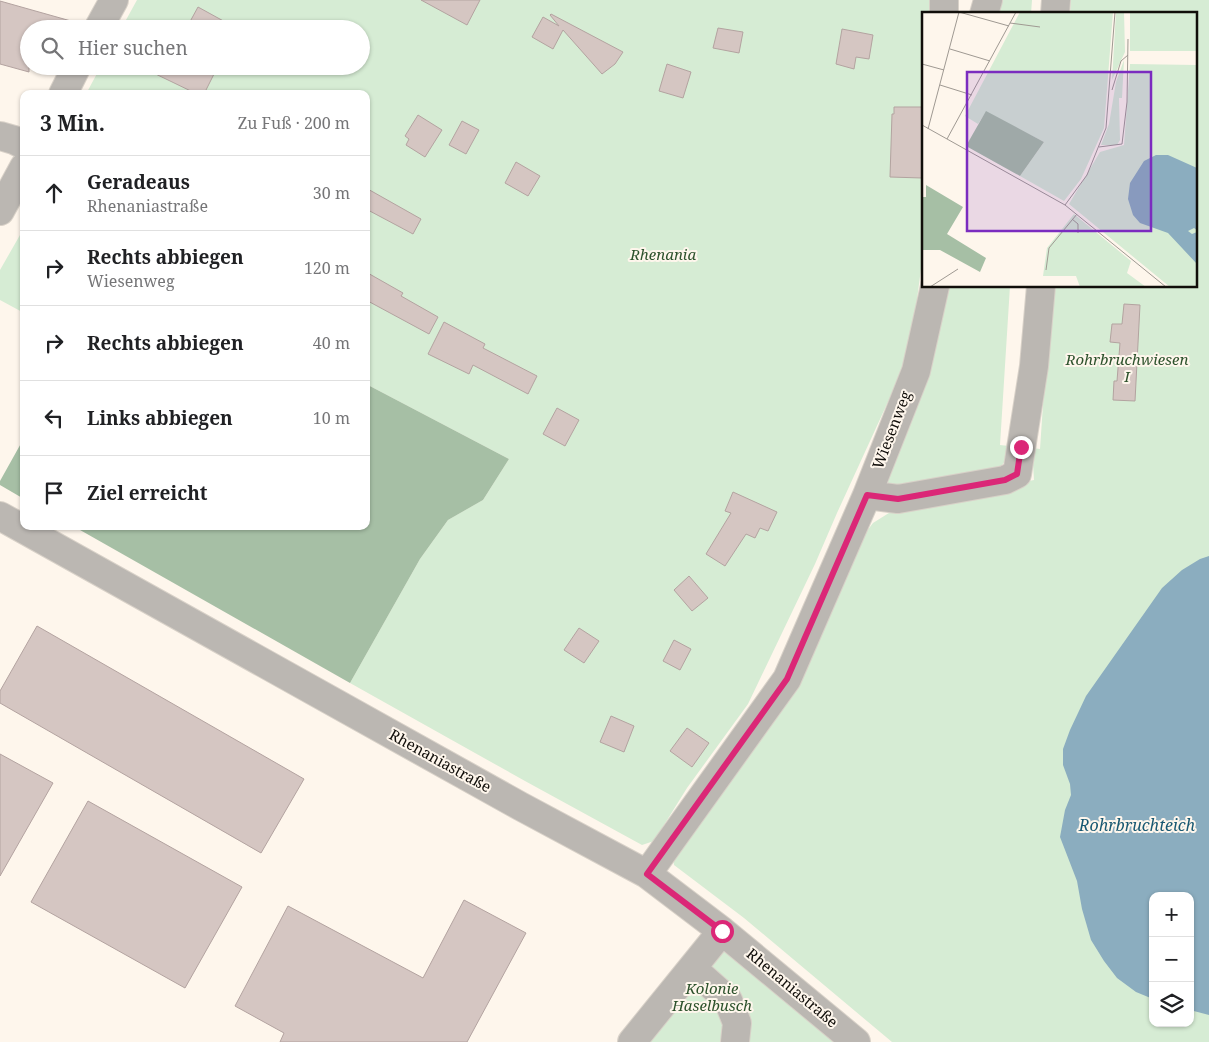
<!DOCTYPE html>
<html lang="de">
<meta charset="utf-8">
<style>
body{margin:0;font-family:"Noto Serif",serif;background:#f2f2f2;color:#202124}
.controls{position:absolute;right:15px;bottom:15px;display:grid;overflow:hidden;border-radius:10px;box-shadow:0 1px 4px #0004}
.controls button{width:45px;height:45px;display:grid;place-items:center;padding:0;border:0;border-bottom:1px solid #e0e0e0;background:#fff;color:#202124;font:25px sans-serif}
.stop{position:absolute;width:15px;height:15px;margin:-11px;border:4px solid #db2777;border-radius:50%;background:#fff}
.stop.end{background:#db2777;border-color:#fff;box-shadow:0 1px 5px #0008}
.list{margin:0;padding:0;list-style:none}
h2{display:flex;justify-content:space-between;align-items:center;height:65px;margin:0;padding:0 20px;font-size:21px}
h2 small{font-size:16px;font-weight:400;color:#757577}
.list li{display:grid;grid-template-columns:32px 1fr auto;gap:15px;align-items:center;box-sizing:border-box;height:75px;padding:0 20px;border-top:1px solid #e0e0e0}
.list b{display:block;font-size:19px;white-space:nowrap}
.list p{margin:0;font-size:16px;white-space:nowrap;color:#757577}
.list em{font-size:16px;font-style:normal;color:#757577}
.icon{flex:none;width:28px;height:28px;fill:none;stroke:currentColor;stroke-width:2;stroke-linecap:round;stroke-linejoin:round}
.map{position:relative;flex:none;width:1209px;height:1042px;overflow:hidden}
.search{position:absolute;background:#fff;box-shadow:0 1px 4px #0004;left:20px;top:20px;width:350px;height:55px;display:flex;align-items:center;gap:12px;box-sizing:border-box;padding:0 18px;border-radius:28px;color:#757577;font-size:19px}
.panel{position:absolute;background:#fff;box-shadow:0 1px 4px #0004;left:20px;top:90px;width:350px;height:440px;border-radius:10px}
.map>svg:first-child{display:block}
</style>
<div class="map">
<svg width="1209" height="1042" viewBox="0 0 1209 1042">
<rect width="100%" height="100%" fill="#fef6ec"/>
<path fill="#d6ecd4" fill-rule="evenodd" d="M137,0h795l-1,14h-8l-1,247 -6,46 -13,62 -66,144 -22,51 -67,140 -61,84 -33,53 -12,4 -117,-64 -175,-98 70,-124 28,-39 35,-20 26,-41 -143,-75v-290h-280l15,-28h260v-37h-240z
M997,0h35l-1,14h-38z
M1071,0h138v1042h-317l-148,-124 -70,-53 -2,-14 182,-303 19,-25 27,-17 134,-26 -2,-32 8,1 11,-163h144v-272h-125zM1153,896h37v127h-37z
M24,228v85l-24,-13v-30z
M944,286h66l-10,159 9,1 -4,15 -7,9 -110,18 -4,-9z
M706,935l130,107h-217z"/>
<path fill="#a6bfa5" d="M366,384l143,75 -26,41 -35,20 -28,39 -70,124 -277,-157h293z
M24,438v61l-24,-14v-4z"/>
<path fill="#8badbf" d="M1209,556v459l-19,-5v-114h-37v103l-17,-7 -19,-14 -13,-17 -13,-21 -9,-31 -5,-28 -17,-44 5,-27 6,-15 -1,-11 -7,-19v-16l7,-19 16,-34 76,-108 20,-18 18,-11z"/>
<path fill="#d5c6c2" stroke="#b3a3a0" d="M421,0h59l-13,25z
M0,1l78,22 -1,6h-48v43l-29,-8z
M198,7l40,22h-52z
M551,14l72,38 -8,12 -13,10 -39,-44 -10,19 -21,-12 11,-20 16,9 -9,-11z
M718,28l25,4 -4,21 -26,-5z
M842,29l31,6 -4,24 -13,-2 -2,12 -18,-5z
M667,64l24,8 -8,26 -24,-7z
M139,66h59l16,8 -10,20h-7z
M894,107h29l-1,71 -32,-1 2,-63h2z
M418,115l24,15 -17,27 -19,-12 3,-6 -4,-3z
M462,121l17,9 -13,24 -17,-9z
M516,162l24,14 -12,20 -23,-13z
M366,188l55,31 -8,15 -47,-25z
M366,272l37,21 -2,3 37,21 -9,17 -63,-34z
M1124,304l16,1 -5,96 -22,-1 1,-19h3l3,-38 -10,-1 2,-18h10z
M444,322l41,22 -2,4 54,28 -9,18 -55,-29 -4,9 -41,-20z
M557,408l22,12 -14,26 -22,-12z
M733,492l44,20 -9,19 -8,-3 -5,10 -9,-4 -21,32 -19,-12 25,-41 -6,-2z
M689,576l19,22 -16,13 -18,-21z
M37,626l267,153 -43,74 -261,-150v-12z
M579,628l20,13 -15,22 -20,-13z
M674,640l17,9 -11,21 -17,-9z
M611,716l23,10 -10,26 -24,-10z
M687,728l22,15 -17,24 -22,-16z
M0,754l53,29 -53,93z
M88,801l154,86 -57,101 -154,-86z
M464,900l62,33 -59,109h-187l4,-9 -49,-27 53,-100 135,72z"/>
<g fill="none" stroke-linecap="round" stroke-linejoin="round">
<defs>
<path id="minor" d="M944,14v-14
M984,14l4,-14
M1055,14l1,-14
M98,29l16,-29
M63,94l14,-28
M0,136l14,4 10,5
M0,211l24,-44
M867,495l31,4 107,-19 12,-6 17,-108 7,-80
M0,516l520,290 127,68 75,57 134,111
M647,874l140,-195 80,-184 49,-124 19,-85
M692,968l36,32 9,23 -2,19
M632,1042l90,-111"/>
</defs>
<use href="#minor" stroke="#d8d1c8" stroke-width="30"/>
<use href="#minor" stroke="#bbb7b2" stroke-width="28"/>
</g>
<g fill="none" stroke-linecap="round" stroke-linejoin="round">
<path stroke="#db2777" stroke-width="6" d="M722,931l-75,-57 140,-195 80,-184 31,4 107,-19 12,-6 4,-27"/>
</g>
<g text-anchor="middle" stroke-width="4" stroke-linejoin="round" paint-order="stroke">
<g font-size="15" font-style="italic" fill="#2d522c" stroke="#fef6ec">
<text x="663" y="260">Rhenania</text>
<text x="1127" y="365">Rohrbruchwiesen<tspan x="1127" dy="17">I</tspan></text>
<text x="712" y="994">Kolonie<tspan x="712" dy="17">Haselbusch</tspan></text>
</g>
<g font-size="15" fill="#110e0a" stroke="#fef6ec">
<text transform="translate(892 430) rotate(-69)" y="5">Wiesenweg</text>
<text transform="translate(440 761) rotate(29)" y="5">Rhenaniastraße</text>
<text transform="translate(792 988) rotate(40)" y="5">Rhenaniastraße</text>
</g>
<g font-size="16" font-style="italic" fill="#185872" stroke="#fef6ec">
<text x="1137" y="831">Rohrbruchteich</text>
</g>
</g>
<g transform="translate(922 12)">
<rect width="275" height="275" fill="#fef6ec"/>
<path d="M98,0h93l-9,116 -23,51 -17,22 -44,-25 24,-34 -58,-30 -8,12 -13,-8zM194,0h8l1,40 -13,28zM208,0h67v39h-67zM202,48l-2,38h-3l1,42 -3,5h-16l8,-21 7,-42zM208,52l67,1v222h-27l-101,-83 31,-52 24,-7zM152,202l57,47 -4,12 19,14h-66l-4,-11h-33l4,-28z" fill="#d6ecd4"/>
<path d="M64,99l58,31 -24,34 -54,-30zM4,173l37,22 -16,27 39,24 -6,14 -40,-22h-18v-53h4z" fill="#a6bfa5"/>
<path d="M234,143h12l29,13v62l-3,-2 -6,3 4,3 5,-2v32l-29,-31 -28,-10 -7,-8 -5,-16 2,-16 14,-22z" fill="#8badbf"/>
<path fill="none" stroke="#9f9992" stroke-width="1" d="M37,0l50,14M88,11l30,4M28,37l40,12M0,52l22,6M18,73l32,10M190,78l9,-29 7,-6M0,113l143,80 101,82M6,117l31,-117M25,127l69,-127M177,135l23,-3 5,-42 1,-63M143,193l22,-30 19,-47 9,-116M150,207l6,5v9M124,258l3,-22 28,-34M8,275l28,-18"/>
<path fill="#7b2cbf" fill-opacity="0.15" stroke="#7b2cbf" stroke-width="2.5" d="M45,60h184v159h-184z"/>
<rect width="275" height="275" fill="none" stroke="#110e0a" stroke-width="2.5"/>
</g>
</svg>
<div class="controls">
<button>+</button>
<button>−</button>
<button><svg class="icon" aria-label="layers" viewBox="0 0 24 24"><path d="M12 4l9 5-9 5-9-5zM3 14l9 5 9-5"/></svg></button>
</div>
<div class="stop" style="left:722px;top:931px"></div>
<div class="stop end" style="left:1021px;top:447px"></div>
<div class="search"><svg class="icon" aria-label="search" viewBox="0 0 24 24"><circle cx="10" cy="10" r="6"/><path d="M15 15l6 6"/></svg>Hier suchen</div>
<section class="panel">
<h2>3 Min.<small>Zu Fuß · 200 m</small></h2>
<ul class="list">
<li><svg class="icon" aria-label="ahead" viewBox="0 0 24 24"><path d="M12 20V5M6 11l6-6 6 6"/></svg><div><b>Geradeaus</b><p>Rhenaniastraße</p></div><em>30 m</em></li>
<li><svg class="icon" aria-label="right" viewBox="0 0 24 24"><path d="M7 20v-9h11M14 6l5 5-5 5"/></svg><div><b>Rechts abbiegen</b><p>Wiesenweg</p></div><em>120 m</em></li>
<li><svg class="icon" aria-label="right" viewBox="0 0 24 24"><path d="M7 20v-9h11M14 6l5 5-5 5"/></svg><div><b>Rechts abbiegen</b></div><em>40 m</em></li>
<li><svg class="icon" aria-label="left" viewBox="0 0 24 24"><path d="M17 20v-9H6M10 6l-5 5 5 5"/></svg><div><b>Links abbiegen</b></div><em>10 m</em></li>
<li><svg class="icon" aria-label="arrive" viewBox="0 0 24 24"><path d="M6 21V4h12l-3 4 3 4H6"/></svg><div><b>Ziel erreicht</b></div></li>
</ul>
</section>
</div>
